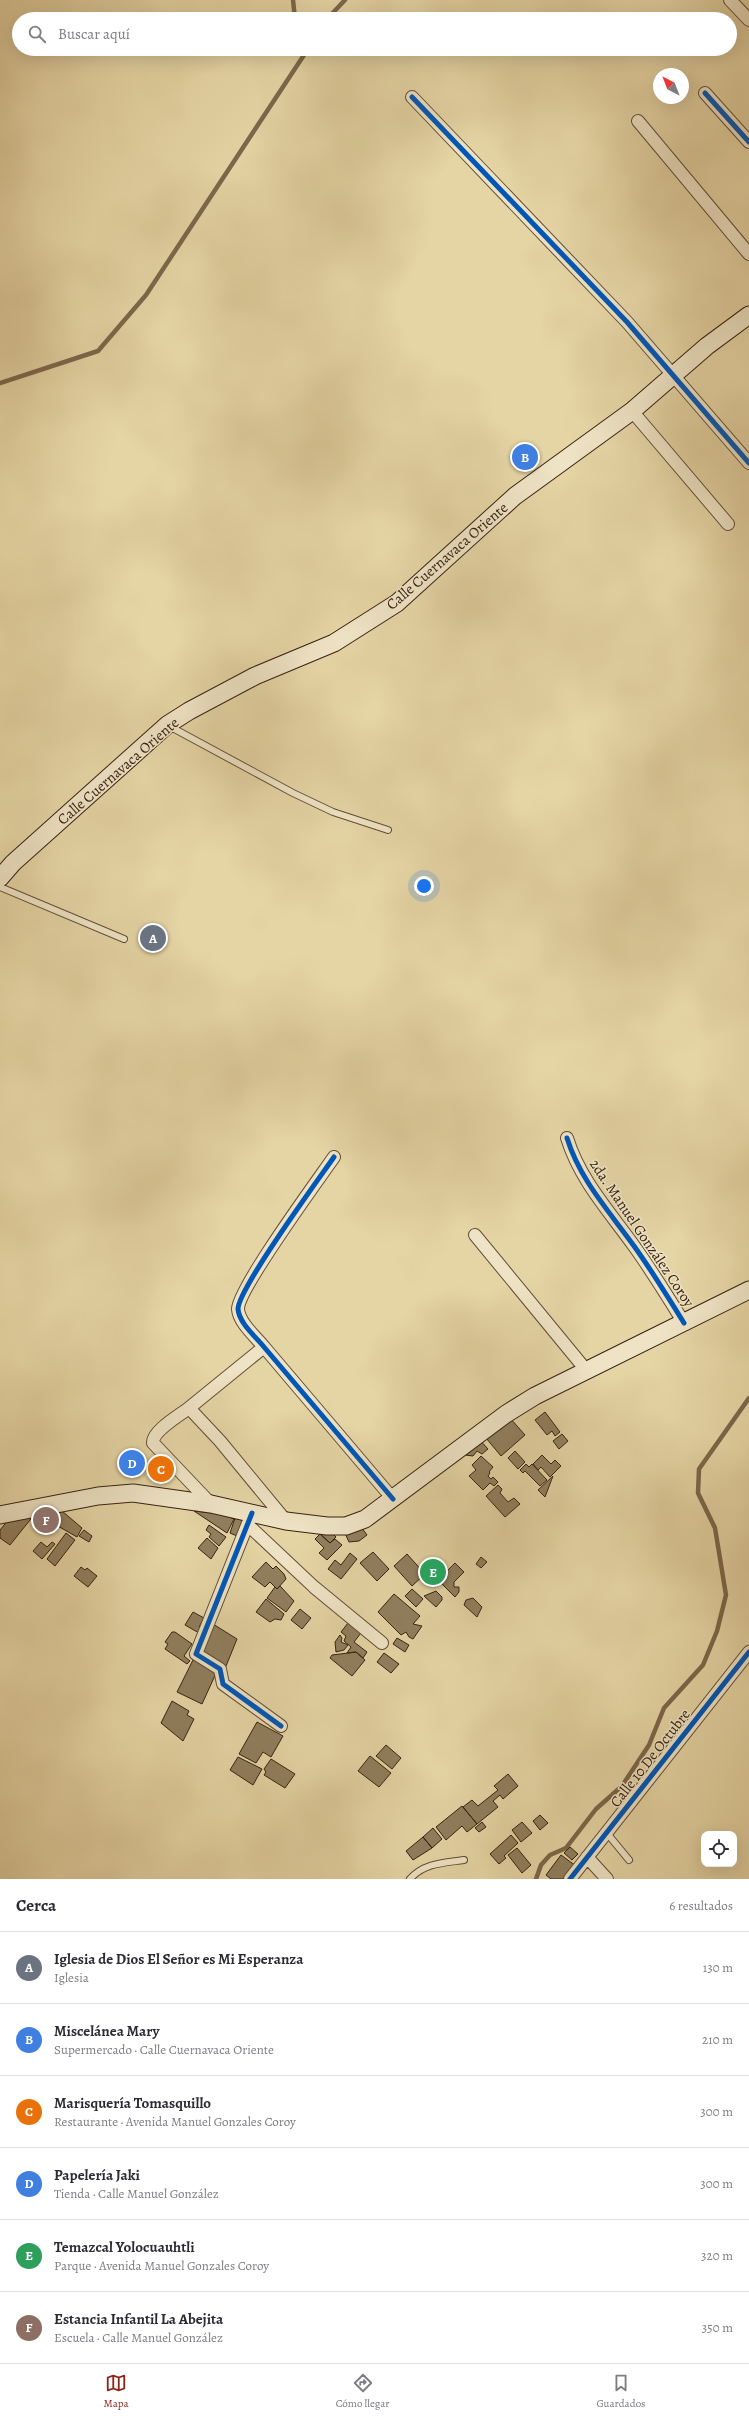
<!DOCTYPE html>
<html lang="es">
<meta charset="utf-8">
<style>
body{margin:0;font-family:Alegreya,serif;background:#f7f7f7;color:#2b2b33}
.controls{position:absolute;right:12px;bottom:12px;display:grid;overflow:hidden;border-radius:8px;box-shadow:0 4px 16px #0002}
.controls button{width:36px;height:36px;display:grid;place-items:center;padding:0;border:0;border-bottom:1px solid #e1e1e2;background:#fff;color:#2b2b33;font:20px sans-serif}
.compass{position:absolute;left:653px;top:68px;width:36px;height:36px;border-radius:50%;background:#fff;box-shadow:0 4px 16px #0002;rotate:318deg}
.you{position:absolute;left:424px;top:886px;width:14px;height:14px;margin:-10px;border:3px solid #fff;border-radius:50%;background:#1a73e8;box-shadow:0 0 0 6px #1a73e833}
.badge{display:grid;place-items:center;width:26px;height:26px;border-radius:50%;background:#8f2418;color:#fff;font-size:13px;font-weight:700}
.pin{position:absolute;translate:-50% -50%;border:2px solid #fff;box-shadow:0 1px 4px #0006}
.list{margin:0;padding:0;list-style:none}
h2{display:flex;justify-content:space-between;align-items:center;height:52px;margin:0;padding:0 16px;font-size:17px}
h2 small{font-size:13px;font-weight:400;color:#7c7c81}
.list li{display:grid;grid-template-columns:26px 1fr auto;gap:12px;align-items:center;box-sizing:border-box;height:72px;padding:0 16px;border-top:1px solid #e1e1e2}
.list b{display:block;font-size:15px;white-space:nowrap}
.list p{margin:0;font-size:13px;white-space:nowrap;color:#7c7c81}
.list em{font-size:13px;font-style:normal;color:#7c7c81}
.icon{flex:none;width:22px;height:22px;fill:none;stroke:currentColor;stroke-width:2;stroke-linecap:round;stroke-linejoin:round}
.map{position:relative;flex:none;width:749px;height:1879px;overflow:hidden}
.search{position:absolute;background:#fff;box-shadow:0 4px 16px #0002;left:12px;right:12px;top:12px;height:44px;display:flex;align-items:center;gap:10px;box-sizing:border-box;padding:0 14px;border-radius:22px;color:#7c7c81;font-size:15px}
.sheet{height:484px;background:#fff}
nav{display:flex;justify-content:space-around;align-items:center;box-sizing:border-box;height:56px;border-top:1px solid #e1e1e2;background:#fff;font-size:11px;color:#7c7c81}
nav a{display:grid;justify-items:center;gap:2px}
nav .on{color:#8f2418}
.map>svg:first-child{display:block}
</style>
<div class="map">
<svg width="749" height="1879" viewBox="0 0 749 1879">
<rect width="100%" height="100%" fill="#e5d4a4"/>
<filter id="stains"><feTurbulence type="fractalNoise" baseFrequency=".005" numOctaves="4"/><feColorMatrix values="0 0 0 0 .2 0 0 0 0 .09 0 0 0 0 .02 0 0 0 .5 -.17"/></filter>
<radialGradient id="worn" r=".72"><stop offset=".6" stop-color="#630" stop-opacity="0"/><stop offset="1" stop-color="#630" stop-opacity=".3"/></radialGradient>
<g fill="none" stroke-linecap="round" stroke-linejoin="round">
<path stroke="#7c684c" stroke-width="4.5" d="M293,0l2,19
M327,19l18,-19
M0,383l98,-32 48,-56 158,-240 -2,-6
M536,1879l5,-14 9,-10 16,-7 30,-39 26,-23 27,-41 15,-37 39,-43 14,-34 9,-36 -11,-67 -17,-35 1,-24 50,-71"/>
</g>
<path fill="#917f5e" stroke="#372212" d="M545,1412l15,20 -5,4 -3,-5 -5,4 -12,-15z
M510,1418l15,17 -24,21 -15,-18z
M562,1434l6,7 -9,8 -6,-8z
M479,1439l9,10 -6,5 -5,-3 -4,5 -8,-1z
M515,1451l10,11 -7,7 -10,-11z
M542,1455l9,9 4,-4 6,6 -11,11 -9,-10 -3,3 -5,-6z
M481,1456l12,11 -4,5 1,1 -2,3 3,3 2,-2 5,5 -4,4 -4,-3 -7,7 -14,-14 7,-6 -4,-5z
M526,1464l3,3 3,-3 15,16 -7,6 -15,-15 -2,2 -3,-3z
M553,1476l-8,21 -7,-7z
M498,1485l4,4 -2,4 8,9 6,-4 6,6 -15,13 -19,-21z
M54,1509l8,2 20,17 -5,9 -21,-12 -5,-6z
M194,1511l38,4 -1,3 3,1 -7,14z
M34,1515l-24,30 -10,-7v-8l9,-11z
M236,1515l9,1 -8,20 -7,-3z
M359,1524l8,11 -8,6 -10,1 -5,-11z
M209,1525l17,12 -7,9 -10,-9 2,-3 -5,-4z
M326,1527l10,10 -6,6 -10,-9z
M84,1530l8,6 -3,6 -10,-6z
M66,1533l9,7 -20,26 -8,-7z
M320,1534l10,9 5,-4 7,6 -15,15 -8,-7 5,-5 -9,-9z
M207,1538l11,10 -7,11 -13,-11z
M41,1542l6,5 5,-5 3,2 -13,15 -9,-8z
M373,1552l16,17 -12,12 -17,-18z
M350,1553l7,6 -16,20 -13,-10 7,-9 6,5z
M407,1554l18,20 -13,12 -18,-20z
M481,1557l6,5 -6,6 -5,-4z
M266,1562l7,7 3,-3 8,8 2,5 -9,10 -7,-7 -5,5 -13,-10z
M455,1563l9,9 -10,10v5h5v5l-4,5 -17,-17z
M81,1567l4,3 2,-2 10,8 -9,11 -14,-11z
M280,1586l14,15 -8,11 -19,-14 8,-11 2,2z
M412,1589l11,10 -7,8 -11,-11z
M436,1591l6,6v3l-6,7 -12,-11z
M394,1594l26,22 -7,8 9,2 -9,13 -4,-2 -3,-5 -5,3 -23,-23z
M473,1598l9,9 -5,10 -13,-12 2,-5z
M266,1599l18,15 -3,6 -6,-1 -5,3 -14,-10z
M300,1609l11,9 -9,11 -11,-9z
M193,1612l11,6 -5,9 2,2 -2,4 -14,-8z
M348,1623l13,10 -7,9 13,10 -4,6 -7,-6 -9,1 4,-6 -7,-6 2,-5 -5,-4z
M213,1624l24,15 -13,32 -22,-19z
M172,1632h3l17,12 -8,12 6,5 -3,3 -22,-15 3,-5 -3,-2z
M340,1635l2,3 -1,4 7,3 -4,5 -8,2 -1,-10z
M397,1638l12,7 -4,7 -12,-8z
M356,1652l9,8 -13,16 -22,-18 2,-3z
M384,1653l15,11 -8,9 -14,-11z
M193,1660l25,9 -16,35 -25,-12z
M172,1701l17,10 -2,4 7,4 -11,22 -22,-18z
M257,1722l26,14 -12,21 -8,-5 -7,11 -17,-9z
M386,1745l15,13 -9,11 -16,-13z
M370,1756l21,17 -12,14 -21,-16z
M238,1757l24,12 -9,16 -23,-15z
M271,1759l24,15 -10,14 -21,-13 2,-3 -2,-3z
M508,1774l10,12 -15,13 -3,-4 -7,6 5,6 -21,17 -14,-17 9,-7 6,6 20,-16 -4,-4z
M462,1806l15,18 -10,8 -5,-6 -16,14 -10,-13z
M540,1815l8,8 -8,7 -7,-9z
M482,1822l4,5 -7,5 -4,-4z
M522,1822l10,11 -11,9 -9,-12z
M433,1828l9,11 -10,9 -9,-11z
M511,1835l7,8 -14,13 2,2 -7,6 -9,-10z
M423,1837l9,11 -19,12 -7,-9z
M570,1847l8,7 -6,6 -8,-7z
M517,1848l14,17 -9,8 -14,-18z
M561,1855l15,11 -9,13h-16l-5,-4z"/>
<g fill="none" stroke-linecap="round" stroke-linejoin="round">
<defs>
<path id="service" d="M169,726l124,67 40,19 55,18
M0,887l124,52
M606,1832l23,28
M410,1879c14,-16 33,-16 54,-19"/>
<path id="minor" d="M730,0l19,20
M705,93l44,49
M412,97l215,225 122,141
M638,121l111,133
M632,411l96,113
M567,1138c13,42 42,73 67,108 18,25 34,51 50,77
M334,1157c-16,23 -96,132 -96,152 1,14 18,28 26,38l129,152
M475,1235l111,135
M189,1408l75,-61
M211,1504l-58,-61c-1,-12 27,-28 36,-35l31,33 66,80
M252,1513l-56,141 24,15 3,15 58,42
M248,1525l66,62 68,56
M587,1857l20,22
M570,1879l179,-227"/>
<path id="secondary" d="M0,878l13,-15 154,-138 22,-14 66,-35 79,-33 63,-40 118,-107 117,-85 75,-65 42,-31
M0,1515l98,-19 35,-3 78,11 75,17 41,5h19l19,-7 141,-105 29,-18 214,-106"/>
</defs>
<use href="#service" stroke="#624e36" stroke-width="8"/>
<use href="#minor" stroke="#624e36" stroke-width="14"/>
<use href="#secondary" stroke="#372212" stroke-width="19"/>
<use href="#service" stroke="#eee3c4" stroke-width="6"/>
<use href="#minor" stroke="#eee3c4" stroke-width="12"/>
<use href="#secondary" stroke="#eee3c4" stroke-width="17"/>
<defs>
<path id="cycleway" d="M705,93l44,49
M412,97l215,225 122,141
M567,1138c13,42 42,73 67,108 18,25 34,51 50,77
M334,1157c-16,23 -96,132 -96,152 1,14 18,28 26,38l129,152
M252,1513l-56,141 24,15 3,15 58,42
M570,1879l179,-227"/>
</defs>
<use href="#cycleway" stroke="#eee3c4" stroke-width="8"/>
<use href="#cycleway" stroke="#0057b8" stroke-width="5"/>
</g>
<g text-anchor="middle" stroke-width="3" stroke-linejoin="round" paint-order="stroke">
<g font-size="15" fill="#372212" stroke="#eee3c4">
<text transform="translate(447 556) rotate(-41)" y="5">Calle Cuernavaca Oriente</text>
<text transform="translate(118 771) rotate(-41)" y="5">Calle Cuernavaca Oriente</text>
<text transform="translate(642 1233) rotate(56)" y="5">2da. Manuel González Coroy</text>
<text transform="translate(650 1758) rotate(-52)" y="5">Calle 10 De Octubre</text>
</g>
</g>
<rect width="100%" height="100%" filter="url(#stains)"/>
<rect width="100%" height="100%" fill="url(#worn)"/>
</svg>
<div class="controls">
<button><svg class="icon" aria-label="locate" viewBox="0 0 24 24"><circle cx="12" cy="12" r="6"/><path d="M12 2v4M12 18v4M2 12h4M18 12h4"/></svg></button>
</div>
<svg class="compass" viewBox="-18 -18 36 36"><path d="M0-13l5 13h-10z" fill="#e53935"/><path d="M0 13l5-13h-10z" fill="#7c7c81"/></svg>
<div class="you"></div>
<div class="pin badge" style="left:153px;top:938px;background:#6b7280">A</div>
<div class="pin badge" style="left:525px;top:457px;background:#3f7fe0">B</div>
<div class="pin badge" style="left:161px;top:1469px;background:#e8710a">C</div>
<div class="pin badge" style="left:132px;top:1463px;background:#3f7fe0">D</div>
<div class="pin badge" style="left:433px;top:1572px;background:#2e9e5b">E</div>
<div class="pin badge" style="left:46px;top:1520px;background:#8d6e63">F</div>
<div class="search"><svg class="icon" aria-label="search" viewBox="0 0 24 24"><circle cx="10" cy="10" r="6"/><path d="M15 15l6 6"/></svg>Buscar aquí</div>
</div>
<section class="sheet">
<h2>Cerca<small>6 resultados</small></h2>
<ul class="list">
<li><span class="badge" style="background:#6b7280">A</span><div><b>Iglesia de Dios El Señor es Mi Esperanza</b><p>Iglesia</p></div><em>130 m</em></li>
<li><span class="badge" style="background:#3f7fe0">B</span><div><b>Miscelánea Mary</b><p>Supermercado · Calle Cuernavaca Oriente</p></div><em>210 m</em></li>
<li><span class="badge" style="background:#e8710a">C</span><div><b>Marisquería Tomasquillo</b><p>Restaurante · Avenida Manuel Gonzales Coroy</p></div><em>300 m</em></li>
<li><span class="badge" style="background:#3f7fe0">D</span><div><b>Papelería Jaki</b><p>Tienda · Calle Manuel González</p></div><em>300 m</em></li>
<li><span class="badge" style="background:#2e9e5b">E</span><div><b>Temazcal Yolocuauhtli</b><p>Parque · Avenida Manuel Gonzales Coroy</p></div><em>320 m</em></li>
<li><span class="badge" style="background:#8d6e63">F</span><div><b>Estancia Infantil La Abejita</b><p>Escuela · Calle Manuel González</p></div><em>350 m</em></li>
</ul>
</section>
<nav>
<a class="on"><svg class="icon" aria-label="map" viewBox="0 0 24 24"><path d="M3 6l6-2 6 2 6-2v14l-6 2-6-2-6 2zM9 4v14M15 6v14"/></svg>Mapa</a>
<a><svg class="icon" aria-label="directions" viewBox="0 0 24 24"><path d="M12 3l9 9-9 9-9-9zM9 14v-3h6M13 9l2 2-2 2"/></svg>Cómo llegar</a>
<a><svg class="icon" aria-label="saved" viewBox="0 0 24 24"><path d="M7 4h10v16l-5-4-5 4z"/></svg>Guardados</a>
</nav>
